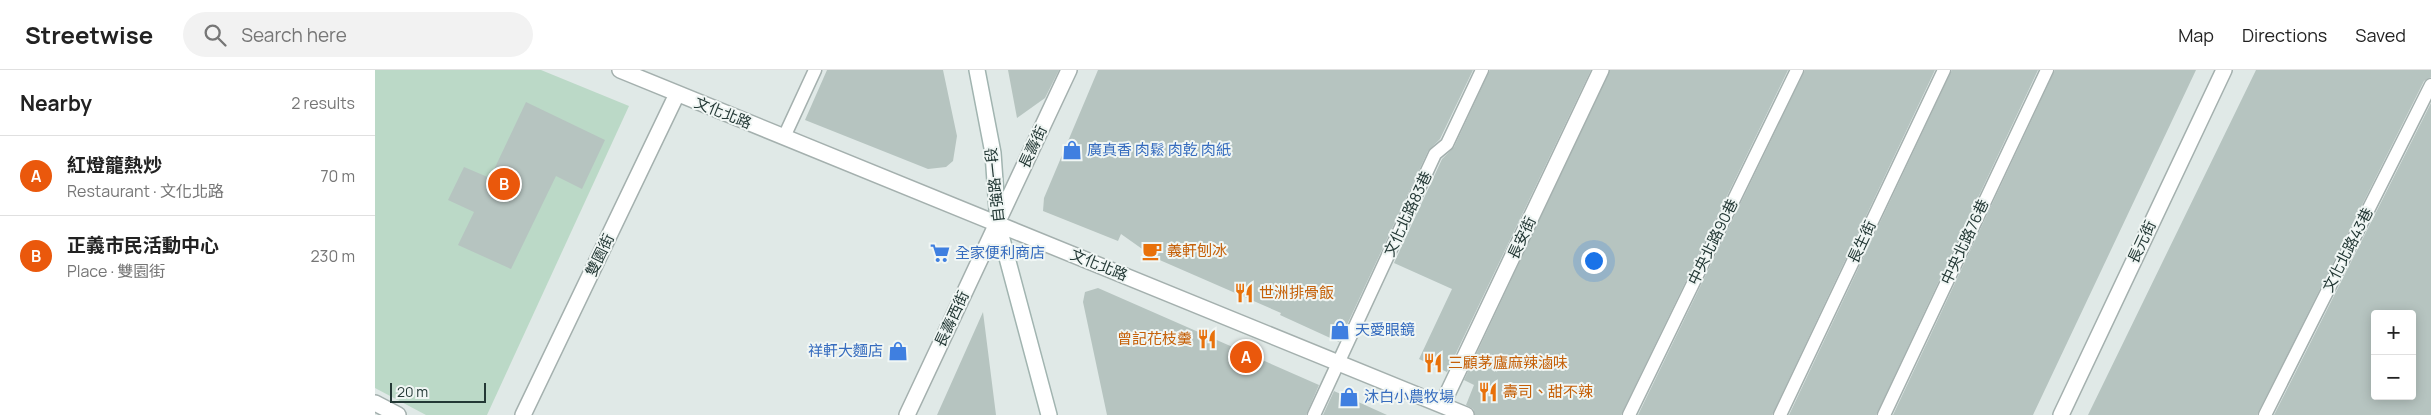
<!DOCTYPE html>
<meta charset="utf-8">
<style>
body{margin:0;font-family:Manrope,"Noto Sans TC",sans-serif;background:#f2f2f2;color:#222}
.controls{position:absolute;right:15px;bottom:15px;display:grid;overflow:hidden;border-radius:5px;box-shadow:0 2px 12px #0003}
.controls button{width:45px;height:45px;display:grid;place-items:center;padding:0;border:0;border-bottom:1px solid #e0e0e0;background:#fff;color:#222;font:25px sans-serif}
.scale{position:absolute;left:15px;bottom:12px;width:96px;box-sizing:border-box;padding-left:5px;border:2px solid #233835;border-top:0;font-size:14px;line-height:18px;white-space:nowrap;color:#233835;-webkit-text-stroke:4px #f0f6f4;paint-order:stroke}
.you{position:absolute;left:1218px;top:190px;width:18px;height:18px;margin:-12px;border:4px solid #fff;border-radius:50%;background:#1a73e8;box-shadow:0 0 0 8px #1a73e833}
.badge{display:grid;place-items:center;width:32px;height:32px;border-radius:50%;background:#ea580c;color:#fff;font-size:16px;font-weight:700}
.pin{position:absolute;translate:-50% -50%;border:2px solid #fff;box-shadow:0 1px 5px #0006}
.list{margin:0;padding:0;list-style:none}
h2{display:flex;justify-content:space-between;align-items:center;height:65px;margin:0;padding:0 20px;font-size:21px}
h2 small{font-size:16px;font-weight:400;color:#767676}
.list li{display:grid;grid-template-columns:32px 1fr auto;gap:15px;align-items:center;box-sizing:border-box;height:80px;padding:0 20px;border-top:1px solid #e0e0e0}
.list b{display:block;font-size:19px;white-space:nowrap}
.list p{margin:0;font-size:16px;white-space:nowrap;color:#767676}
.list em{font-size:16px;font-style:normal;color:#767676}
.icon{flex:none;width:28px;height:28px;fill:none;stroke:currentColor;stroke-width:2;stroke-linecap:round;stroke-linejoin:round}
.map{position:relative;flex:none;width:2056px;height:345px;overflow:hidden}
header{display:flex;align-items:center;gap:30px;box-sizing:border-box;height:70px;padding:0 25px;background:#fff;border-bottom:1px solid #e0e0e0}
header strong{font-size:24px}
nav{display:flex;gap:28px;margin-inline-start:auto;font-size:18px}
.search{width:350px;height:45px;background:#f2f2f2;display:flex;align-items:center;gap:12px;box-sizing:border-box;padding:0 18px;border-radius:28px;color:#767676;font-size:19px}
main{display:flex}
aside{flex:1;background:#fff}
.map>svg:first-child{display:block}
</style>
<header>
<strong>Streetwise</strong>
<div class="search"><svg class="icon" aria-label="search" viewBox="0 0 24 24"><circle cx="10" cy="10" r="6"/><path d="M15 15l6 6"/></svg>Search here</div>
<nav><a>Map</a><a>Directions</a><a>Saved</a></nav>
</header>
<main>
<aside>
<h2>Nearby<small>2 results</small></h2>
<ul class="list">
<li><span class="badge">A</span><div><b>紅燈籠熱炒</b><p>Restaurant · 文化北路</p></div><em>70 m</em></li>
<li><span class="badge">B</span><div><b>正義市民活動中心</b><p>Place · 雙園街</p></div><em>230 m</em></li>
</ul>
</aside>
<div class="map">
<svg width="2056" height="345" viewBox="0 0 2056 345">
<rect width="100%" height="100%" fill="#e0e9e7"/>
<path fill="#bbd9c7" d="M0,0h166l88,36 -142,309h-61l-51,-27z"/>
<path fill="#b6c4c0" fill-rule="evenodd" d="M452,0h116l14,66 -4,25 -7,6 -18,2 -123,-49z
M633,0h51l-14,28 -28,20z
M723,0h375l-33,69 -12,12 -89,191 -59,-27 1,-2 -126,-55 -34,-24 -3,7 -75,-30 1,-13z
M1115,0h101l-144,302 -28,-13 33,-70 -58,-26 48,-104 12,-12z
M1235,0h178l-167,345h-146l-2,-6 -7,-4 8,-20 -10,-5z
M1430,0h130l-163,345h-134z
M1577,0h86l-162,345h-87z
M1680,0h141l-163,345h-140z
M1881,0h175v7l-7,4 -167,334h-169z
M151,32l79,38 -23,49 -26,-13 -45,93 -53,-24 16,-33 -26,-12 16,-33 26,11z
M2056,33v312h-157zM2000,244h37v82h-37z
M723,218l221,97 -13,30h-199l-24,-113 2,-10z
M608,242l13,103h-59l13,-29z
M959,321l53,24h-64z"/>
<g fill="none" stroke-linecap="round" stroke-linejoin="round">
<defs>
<path id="lane" d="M409,67l31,-67
M939,345l121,-261 12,-10 35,-74
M1254,345l168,-345
M1405,345l164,-345
M1509,345l163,-345
M1890,345l166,-330"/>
<path id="street" d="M245,0l846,345
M0,333l23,12
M1067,335l159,-335
M148,345l154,-321
M532,345l162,-345
M1686,345l163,-345"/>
<path id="secondary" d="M602,0l16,83 5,71 51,191"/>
</defs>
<use href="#lane" stroke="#a4b0ae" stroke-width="15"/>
<use href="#street" stroke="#a4b0ae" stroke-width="18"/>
<use href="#secondary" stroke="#a1b4b0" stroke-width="18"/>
<use href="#lane" stroke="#fff" stroke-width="12"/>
<use href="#street" stroke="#fff" stroke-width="15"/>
<use href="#secondary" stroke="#fff" stroke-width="15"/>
</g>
<defs>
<symbol id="shop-bare" viewBox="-9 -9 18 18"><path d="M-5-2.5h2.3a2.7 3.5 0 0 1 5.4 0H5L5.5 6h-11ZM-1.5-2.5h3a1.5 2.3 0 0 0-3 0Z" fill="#3f7fe0" stroke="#f0f6f4" stroke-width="2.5" paint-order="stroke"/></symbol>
<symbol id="cafe-bare" viewBox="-9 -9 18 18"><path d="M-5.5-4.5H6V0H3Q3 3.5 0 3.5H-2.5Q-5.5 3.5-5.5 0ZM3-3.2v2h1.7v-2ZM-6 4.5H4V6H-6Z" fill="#e8710a" stroke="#f0f6f4" stroke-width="2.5" paint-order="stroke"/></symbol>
<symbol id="supermarket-bare" viewBox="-9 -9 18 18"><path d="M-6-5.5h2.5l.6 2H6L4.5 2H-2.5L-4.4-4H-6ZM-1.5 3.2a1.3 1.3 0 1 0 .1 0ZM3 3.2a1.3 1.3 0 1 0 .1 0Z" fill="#3f7fe0" stroke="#f0f6f4" stroke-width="2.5" paint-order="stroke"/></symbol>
<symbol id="restaurant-bare" viewBox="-9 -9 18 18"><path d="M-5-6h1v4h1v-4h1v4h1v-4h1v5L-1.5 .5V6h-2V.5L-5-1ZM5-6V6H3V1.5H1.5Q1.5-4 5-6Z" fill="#e8710a" stroke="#f0f6f4" stroke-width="2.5" paint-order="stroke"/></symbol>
</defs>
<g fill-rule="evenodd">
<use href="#shop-bare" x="683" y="66" width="28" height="28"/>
<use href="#cafe-bare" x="763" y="167" width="28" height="28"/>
<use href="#supermarket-bare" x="551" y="169" width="28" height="28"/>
<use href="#restaurant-bare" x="855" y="209" width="28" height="28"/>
<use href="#shop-bare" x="951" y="246" width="28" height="28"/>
<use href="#restaurant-bare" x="818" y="255" width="28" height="28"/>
<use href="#shop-bare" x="509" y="267" width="28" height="28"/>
<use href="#restaurant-bare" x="1044" y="279" width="28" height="28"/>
<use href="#restaurant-bare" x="1099" y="308" width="28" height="28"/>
<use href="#shop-bare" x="960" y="313" width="28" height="28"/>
</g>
<g text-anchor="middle" stroke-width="4" stroke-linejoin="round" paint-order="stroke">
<g font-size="15" fill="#233835" stroke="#f0f6f4">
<text transform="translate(348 43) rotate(22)" y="5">文化北路</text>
<text transform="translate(658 77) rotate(-65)" y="5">長壽街</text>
<text transform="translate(620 115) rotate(-96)" y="5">自強路一段</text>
<text transform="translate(1033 144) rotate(-65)" y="5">文化北路83巷</text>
<text transform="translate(1147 168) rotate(-65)" y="5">長安街</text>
<text transform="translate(1338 172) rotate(-64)" y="5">中央北路90巷</text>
<text transform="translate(1487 172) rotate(-65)" y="5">長生街</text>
<text transform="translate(1590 172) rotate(-65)" y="5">中央北路76巷</text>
<text transform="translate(1767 172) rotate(-65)" y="5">長元街</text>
<text transform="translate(1973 180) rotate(-63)" y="5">文化北路43巷</text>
<text transform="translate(225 185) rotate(-64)" y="5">雙園街</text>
<text transform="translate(724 195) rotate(22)" y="5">文化北路</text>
<text transform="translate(577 249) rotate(-65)" y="5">長壽西街</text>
</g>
<g font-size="15" fill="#366cbe" stroke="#f0f6f4" text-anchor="start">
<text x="712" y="85">廣真香 肉鬆 肉乾 肉紙</text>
<text x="580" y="188">全家便利商店</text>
<text x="980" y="265">天愛眼鏡</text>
<text x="508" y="286" text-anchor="end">祥軒大麵店</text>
<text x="989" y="332">沐白小農牧場</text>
</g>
<g font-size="15" fill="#c56008" stroke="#f0f6f4" text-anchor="start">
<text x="792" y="186">義軒刨冰</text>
<text x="884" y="228">世洲排骨飯</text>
<text x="817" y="274" text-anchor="end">曾記花枝羹</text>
<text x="1073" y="298">三顧茅廬麻辣滷味</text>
<text x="1128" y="327">壽司、甜不辣</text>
</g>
</g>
</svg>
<div class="controls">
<button>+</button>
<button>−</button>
</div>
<div class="scale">20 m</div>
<div class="you"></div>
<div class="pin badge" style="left:871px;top:287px">A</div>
<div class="pin badge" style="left:129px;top:114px">B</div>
</div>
</main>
